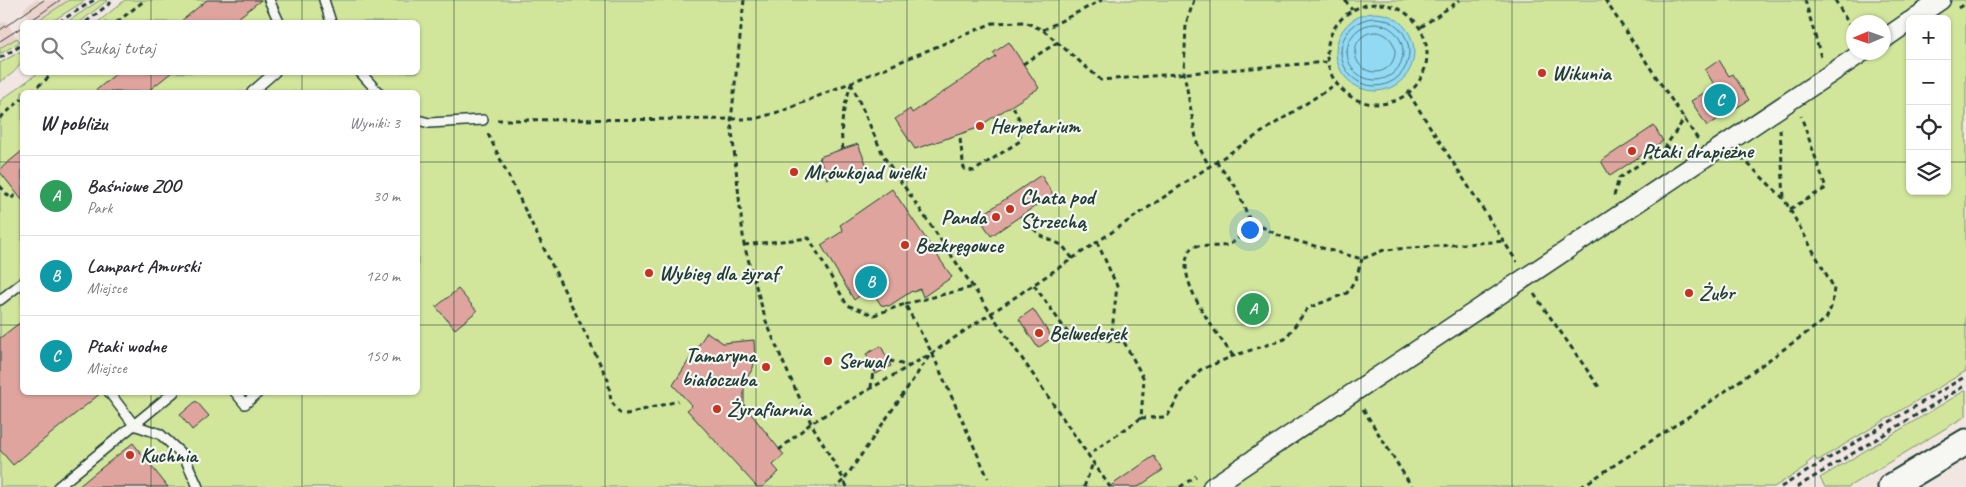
<!DOCTYPE html>
<html lang="pl">
<meta charset="utf-8">
<style>
body{margin:0;font-family:Caveat,sans-serif;background:#f7f7f7;color:#2b2b33}
.controls{position:absolute;right:15px;top:15px;display:grid;overflow:hidden;border-radius:8px;box-shadow:0 1px 4px #0004}
.controls button{width:45px;height:45px;display:grid;place-items:center;padding:0;border:0;border-bottom:1px solid #e1e1e2;background:#fff;color:#2b2b33;font:25px sans-serif}
.compass{position:absolute;left:1846px;top:15px;width:45px;height:45px;border-radius:50%;background:#fff;box-shadow:0 1px 4px #0004;rotate:268deg}
.you{position:absolute;left:1249px;top:229px;width:18px;height:18px;margin:-12px;border:4px solid #fff;border-radius:50%;background:#1a73e8;box-shadow:0 0 0 8px #1a73e833}
.badge{display:grid;place-items:center;width:32px;height:32px;border-radius:50%;background:#d93025;color:#fff;font-size:16px;font-weight:700}
.pin{position:absolute;translate:-50% -50%;border:2px solid #fff;box-shadow:0 1px 5px #0006}
.list{margin:0;padding:0;list-style:none}
h2{display:flex;justify-content:space-between;align-items:center;height:65px;margin:0;padding:0 20px;font-size:21px}
h2 small{font-size:16px;font-weight:400;color:#7c7c81}
.list li{display:grid;grid-template-columns:32px 1fr auto;gap:15px;align-items:center;box-sizing:border-box;height:80px;padding:0 20px;border-top:1px solid #e1e1e2}
.list b{display:block;font-size:19px;white-space:nowrap}
.list p{margin:0;font-size:16px;white-space:nowrap;color:#7c7c81}
.list em{font-size:16px;font-style:normal;color:#7c7c81}
.icon{flex:none;width:28px;height:28px;fill:none;stroke:currentColor;stroke-width:2;stroke-linecap:round;stroke-linejoin:round}
.map{position:relative;flex:none;width:1966px;height:487px;overflow:hidden}
.search{position:absolute;background:#fff;box-shadow:0 1px 4px #0004;left:20px;top:20px;width:400px;height:55px;display:flex;align-items:center;gap:12px;box-sizing:border-box;padding:0 18px;border-radius:8px;color:#7c7c81;font-size:19px}
.panel{position:absolute;background:#fff;box-shadow:0 1px 4px #0004;left:20px;top:90px;width:400px;height:305px;border-radius:8px}
.map>svg:first-child{display:block}
</style>
<div class="map">
<svg width="1966" height="487" viewBox="0 0 1966 487">
<rect width="100%" height="100%" fill="#f1e6e1"/>
<filter id="ink" filterUnits="userSpaceOnUse"><feTurbulence type="fractalNoise" baseFrequency=".02" numOctaves="2"/><feDisplacementMap in="SourceGraphic" scale="10" xChannelSelector="R" yChannelSelector="G"/><feConvolveMatrix kernelMatrix="1 2 1 2 8 2 1 2 1" color-interpolation-filters="sRGB"/></filter>
<g filter="url(#ink)">
<path fill="#ecd2cd" d="M35,0h34l-33,22h-4l-9,-13z
M6,21l11,17 -17,10v-24z"/>
<path fill="#d1e69b" stroke="#789268" fill-rule="evenodd" d="M69,0h17l-35,22h-15z
M100,0h8l-28,22h-13z
M125,0h1841v371l-149,90 -2,-4 -9,7 2,2 -34,21h-1774v-386l38,-28 380,-1v-50h-320zM1910,19h37v172h-37zM1854,22h30v30h-30zM22,92h396v300h-396z
M17,38l3,4 -20,12v-6z
M21,51c3,16 -9,23 -21,31v-19z
M1966,390v26l-118,71h-23l-5,-9z"/>
<path fill="#92d9f4" stroke="#649ba7" d="M1336 52a39 39 0 1 1 78 0a39 39 0 1 1-78 0Z"/>
<g fill="none" stroke-linecap="round" stroke-linejoin="round">
<path stroke="#4d7b81" stroke-width="1" d="M1341 52a34 34 0 1 1 68 0a34 34 0 1 1-68 0Z
M1347 52a28 28 0 1 1 56 0a28 28 0 1 1-56 0Z
M1355 52a20 20 0 1 1 40 0a20 20 0 1 1-40 0Z"/>
</g>
<path fill="#dfa49e" stroke="#1f3d34" d="M207,0h54l-28,22h-53z
M1009,42l30,46 -64,41 -60,20 -20,-30 15,-10 2,4 84,-56 -3,-4z
M1719,60l10,16 4,-2 16,26 -42,26 -16,-25 24,-15 -10,-16z
M118,72h54l-25,20h-53z
M1654,126l9,15 -53,35 -9,-15z
M858,144l9,22 -40,13 -8,-22z
M22,151v49l-22,-28v-3z
M1041,175l12,19 -62,42 -12,-19z
M892,189l60,88 -29,20 -3,-8 -6,3 -2,-1 -23,15 -8,-1 -11,-17 -16,12 -33,-55 22,-14 -3,-6z
M458,289l19,22 -22,18 -19,-22z
M1033,309l19,29 -14,10 -19,-29z
M22,321v71h80l-89,73 -13,-15v-112z
M707,332l16,11 31,-3 1,18 -2,10 -9,15v22l40,50 -11,10 6,7 -17,15h-5l-70,-77 5,-4 -19,-21z
M881,346l10,20 -15,8 -10,-20z
M196,401l13,15 -17,14 -12,-15z
M133,443l35,44h-90l17,-14z
M1154,456l9,14 -25,17h-29z"/>
<g fill="none" stroke-linecap="round" stroke-linejoin="round">
<defs>
<path id="service" d="M269,0l10,22
M324,0l7,22
M360,72l18,20
M252,92l23,-20
M418,120l11,3 54,-3
M0,300l22,-17
M109,392l25,33 26,9 24,22 14,31
M235,392l10,12 14,-12
M58,487l116,-95"/>
<path id="minor" d="M1913,19l28,-19
M1884,39l26,-18
M1212,487l651,-435"/>
<path id="secondary" d="M1891,487l75,-45"/>
</defs>
<use href="#service" stroke="#1f3d34" stroke-width="12"/>
<use href="#minor" stroke="#1f3d34" stroke-width="21"/>
<use href="#secondary" stroke="#1f3d34" stroke-width="29"/>
<path stroke="#1f3d34" stroke-width="3" stroke-dasharray="5 4" stroke-linecap="butt" d="M744,0l-13,121 13,124 22,76 17,41 28,61 33,57 -8,7
M1194,0l-8,24 -2,49 13,70 12,23
M1345,0l7,10
M1605,0l94,141
M1805,0l16,57
M1835,0l19,33
M1327 54a50 50 0 1 1 100 0a50 50 0 1 1-100 0Z
M1958,8l8,-5
M59,22l35,-22
M86,22l28,-22
M117,22l28,-22
M1421,27l39,-27
M1043,30l59,-30
M0,58l22,-13
M1023,64l35,-22
M851,83l33,74 226,330
M31,92l24,-20
M1409,94l108,168
M0,118l22,-19
M497,120l258,-1 30,-9 208,-87 32,-1 18,8 58,50 226,-18
M1780,129l4,69
M488,134l120,246 3,21 9,12 7,1 51,-13
M960,139l4,30 10,2 46,-30 1,-18 -9,-19
M1665,147l14,5
M843,149c-4,-25 1,-41 8,-65
M1216,162l20,25 14,34 32,16 80,22 22,-9 121,-9
M0,186l11,13 6,-6
M1614,196l5,-18 46,-31 20,-29
M1790,209l36,-21 -25,-72
M1021,216l20,20 21,9 11,14
M1097,242l20,44 -6,54
M744,245l65,-7 38,67 27,10 31,-11 27,49 56,125
M1034,285l36,51 54,6 20,37 -3,39 -53,37
M1534,294l65,93
M905,304l68,-17
M1233,356c-16,-23 -65,-83 -40,-110 32,0 41,5 57,-25
M871,388l2,-17 18,-10 17,5
M1363,409l49,78
M1141,418l26,-1 15,-26 18,-21 33,-14 52,-17 23,-31 39,-15 9,-15 6,-19
M779,450l32,-27 121,-70 284,-191 120,-78
M847,487l-3,-7 86,-125
M1084,487l9,-24
M1180,487l16,-11
M1581,487l122,-80 123,-88 6,-14 2,-17 -50,-89 -45,-44
M1781,487l185,-111
M1797,487l169,-102"/>
<use href="#service" stroke="#f6f6f2" stroke-width="9"/>
<use href="#minor" stroke="#f6f6f2" stroke-width="18"/>
<use href="#secondary" stroke="#f6f6f2" stroke-width="25"/>
<path stroke="#1f3d34" stroke-width="1" d="M29,22l31,-22
M0,30l44,-30
M0,41l22,-14"/>
</g>
</g>
<path fill="none" stroke="#1f3d34" stroke-width="1" stroke-opacity="0.55" d="M151,0v22M302,0v22M454,0v487M605,0v487M756,0v487M907,0v487M1059,0v487M1210,0v487M1361,0v487M1512,0v487M1664,0v487M1815,0v487M151,72v20M302,72v20M0,162h22M418,162h1492M1947,162h19M0,325h22M418,325h1548M151,392v95M302,392v95"/>
<g fill="#c8321e" stroke="#f6f6f2" stroke-width="2">
<circle cx="1542" cy="73" r="5"/>
<circle cx="980" cy="126" r="5"/>
<circle cx="1632" cy="151" r="5"/>
<circle cx="794" cy="172" r="5"/>
<circle cx="1010" cy="209" r="5"/>
<circle cx="996" cy="217" r="5"/>
<circle cx="905" cy="245" r="5"/>
<circle cx="649" cy="273" r="5"/>
<circle cx="1689" cy="293" r="5"/>
<circle cx="1039" cy="333" r="5"/>
<circle cx="828" cy="361" r="5"/>
<circle cx="766" cy="367" r="5"/>
<circle cx="717" cy="409" r="5"/>
<circle cx="130" cy="455" r="5"/>
</g>
<g text-anchor="middle" stroke-width="4.5" stroke-linejoin="round" paint-order="stroke">
<g font-size="21" font-weight="bold" fill="#1f3d34" stroke="#f6f6f2" text-anchor="start">
<text x="1552" y="80">Wikunia</text>
<text x="990" y="133">Herpetarium</text>
<text x="1642" y="158">Ptaki drapieżne</text>
<text x="804" y="179">Mrówkojad wielki</text>
<text x="1020" y="204">Chata pod<tspan x="1020" dy="24">Strzechą</tspan></text>
<text x="986" y="224" text-anchor="end">Panda</text>
<text x="915" y="252">Bezkręgowce</text>
<text x="659" y="280">Wybieg dla żyraf</text>
<text x="1699" y="300">Żubr</text>
<text x="1049" y="340">Belwederek</text>
<text x="756" y="362" text-anchor="end">Tamaryna<tspan x="756" dy="24">białoczuba</tspan></text>
<text x="838" y="368">Serwal</text>
<text x="727" y="416">Żyrafiarnia</text>
<text x="140" y="462">Kuchnia</text>
</g>
</g>
</svg>
<div class="controls">
<button>+</button>
<button>−</button>
<button><svg class="icon" aria-label="locate" viewBox="0 0 24 24"><circle cx="12" cy="12" r="6"/><path d="M12 2v4M12 18v4M2 12h4M18 12h4"/></svg></button>
<button><svg class="icon" aria-label="layers" viewBox="0 0 24 24"><path d="M12 4l9 5-9 5-9-5zM3 14l9 5 9-5"/></svg></button>
</div>
<svg class="compass" viewBox="-18 -18 36 36"><path d="M0-13l5 13h-10z" fill="#e53935"/><path d="M0 13l5-13h-10z" fill="#7c7c81"/></svg>
<div class="you"></div>
<div class="pin badge" style="left:1253px;top:309px;background:#2e9e5b">A</div>
<div class="pin badge" style="left:871px;top:282px;background:#0f9aa8">B</div>
<div class="pin badge" style="left:1720px;top:100px;background:#0f9aa8">C</div>
<div class="search"><svg class="icon" aria-label="search" viewBox="0 0 24 24"><circle cx="10" cy="10" r="6"/><path d="M15 15l6 6"/></svg>Szukaj tutaj</div>
<section class="panel">
<h2>W pobliżu<small>Wyniki: 3</small></h2>
<ul class="list">
<li><span class="badge" style="background:#2e9e5b">A</span><div><b>Baśniowe ZOO</b><p>Park</p></div><em>30 m</em></li>
<li><span class="badge" style="background:#0f9aa8">B</span><div><b>Lampart Amurski</b><p>Miejsce</p></div><em>120 m</em></li>
<li><span class="badge" style="background:#0f9aa8">C</span><div><b>Ptaki wodne</b><p>Miejsce</p></div><em>150 m</em></li>
</ul>
</section>
</div>
